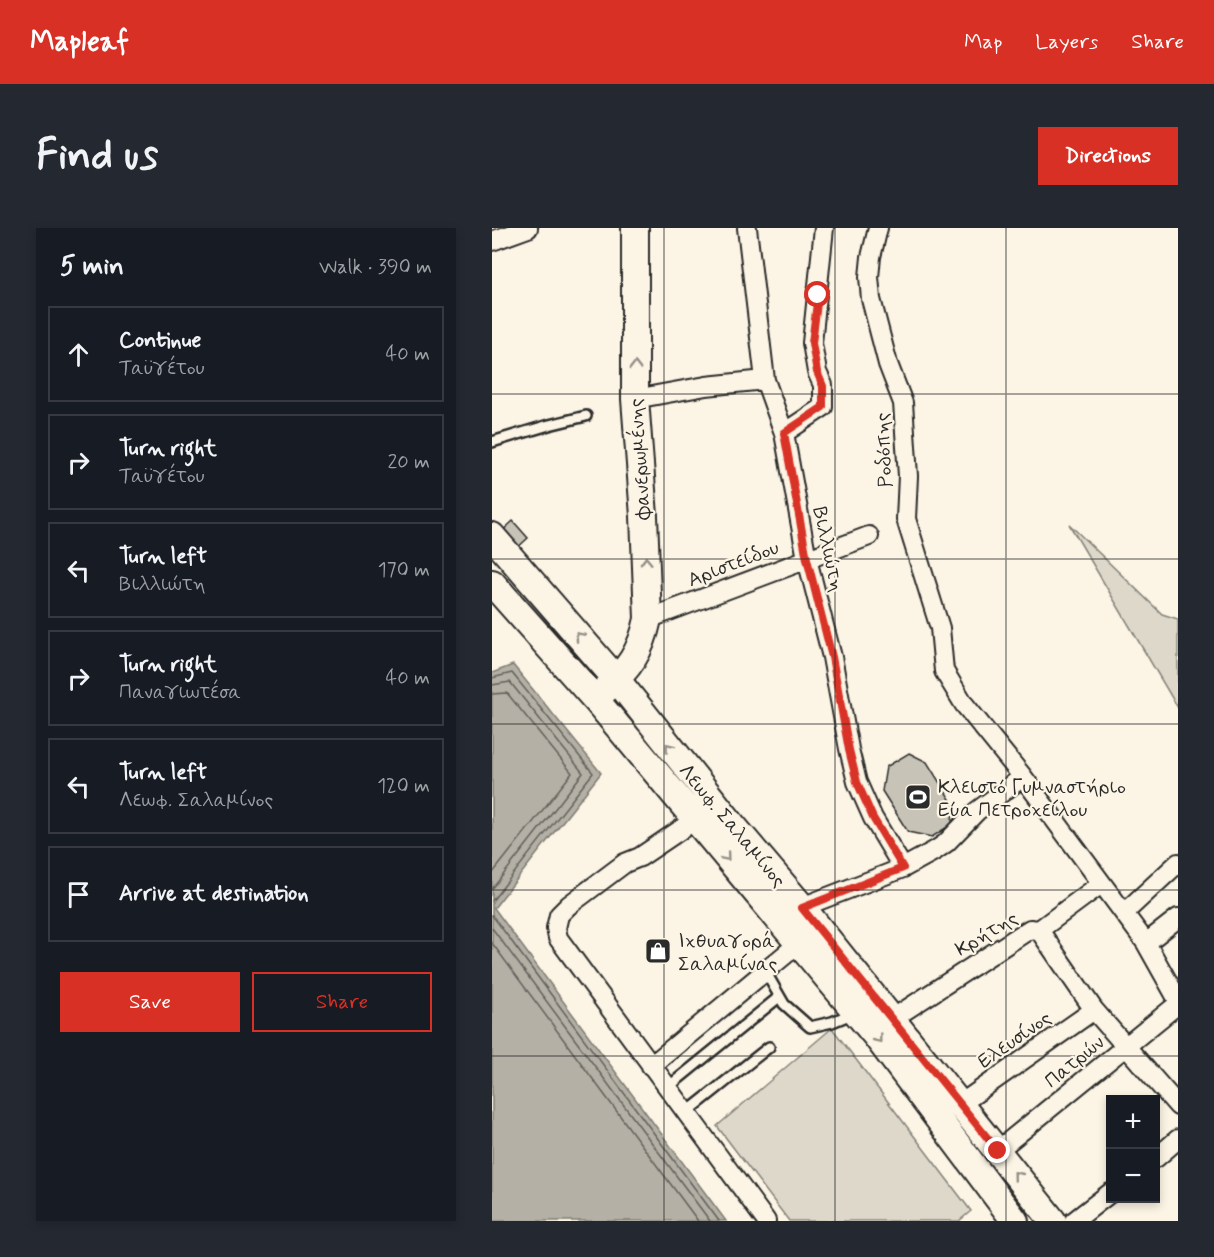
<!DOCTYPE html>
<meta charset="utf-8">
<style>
body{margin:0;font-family:Mynerve,sans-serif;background:#242831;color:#f1f3f6}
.controls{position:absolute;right:18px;bottom:18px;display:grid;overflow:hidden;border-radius:0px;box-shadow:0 3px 9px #0003}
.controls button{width:54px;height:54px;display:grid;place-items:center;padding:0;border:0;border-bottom:2px solid #363941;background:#171b24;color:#f1f3f6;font:30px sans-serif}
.stop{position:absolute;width:18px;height:18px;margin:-14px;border:4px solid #d93025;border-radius:50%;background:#fff}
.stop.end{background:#d93025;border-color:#fff;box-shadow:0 2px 6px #0008}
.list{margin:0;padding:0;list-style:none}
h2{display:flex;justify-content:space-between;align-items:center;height:78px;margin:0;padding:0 24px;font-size:26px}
h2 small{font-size:20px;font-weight:400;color:#9ea1a6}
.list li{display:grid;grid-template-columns:39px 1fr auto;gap:18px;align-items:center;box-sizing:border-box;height:96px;margin:0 12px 12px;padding:0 12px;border:2px solid #363941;border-radius:0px}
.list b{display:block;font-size:22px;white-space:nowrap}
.list p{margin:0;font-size:20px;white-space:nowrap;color:#9ea1a6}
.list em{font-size:20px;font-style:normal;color:#9ea1a6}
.actions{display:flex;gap:12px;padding:18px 24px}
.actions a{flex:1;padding:14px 0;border:2px solid #d93025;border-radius:0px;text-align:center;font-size:21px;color:#d93025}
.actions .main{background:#d93025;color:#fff}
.icon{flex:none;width:33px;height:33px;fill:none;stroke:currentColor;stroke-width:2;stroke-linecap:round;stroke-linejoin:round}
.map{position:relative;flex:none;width:686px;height:993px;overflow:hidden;border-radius:0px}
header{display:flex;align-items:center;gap:36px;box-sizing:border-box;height:84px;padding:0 30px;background:#d93025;color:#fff}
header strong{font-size:28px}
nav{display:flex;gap:33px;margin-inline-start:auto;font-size:21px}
.intro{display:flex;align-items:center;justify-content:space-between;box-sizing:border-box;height:144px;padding:0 36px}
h1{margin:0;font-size:42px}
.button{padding:15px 27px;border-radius:0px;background:#d93025;color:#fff;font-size:21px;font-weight:700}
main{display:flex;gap:36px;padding:0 36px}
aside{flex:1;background:#171b24;border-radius:0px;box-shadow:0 3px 9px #0003}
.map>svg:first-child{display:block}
</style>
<header>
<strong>Mapleaf</strong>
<nav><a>Map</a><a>Layers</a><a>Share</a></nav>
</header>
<div class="intro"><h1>Find us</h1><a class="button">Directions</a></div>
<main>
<aside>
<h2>5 min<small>Walk · 390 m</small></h2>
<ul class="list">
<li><svg class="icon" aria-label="ahead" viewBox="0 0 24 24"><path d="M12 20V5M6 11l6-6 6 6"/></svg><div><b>Continue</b><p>Ταϋγέτου</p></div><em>40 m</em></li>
<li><svg class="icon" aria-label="right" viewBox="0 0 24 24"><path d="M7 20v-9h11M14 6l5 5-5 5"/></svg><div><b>Turn right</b><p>Ταϋγέτου</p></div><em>20 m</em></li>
<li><svg class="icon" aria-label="left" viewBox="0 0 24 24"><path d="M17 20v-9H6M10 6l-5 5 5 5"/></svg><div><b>Turn left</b><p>Βιλλιώτη</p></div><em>170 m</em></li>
<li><svg class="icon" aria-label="right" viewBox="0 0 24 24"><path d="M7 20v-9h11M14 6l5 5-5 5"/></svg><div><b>Turn right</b><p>Παναγιωτέσα</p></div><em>40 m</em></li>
<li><svg class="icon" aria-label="left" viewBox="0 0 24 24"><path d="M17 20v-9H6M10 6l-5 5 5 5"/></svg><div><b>Turn left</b><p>Λεωφ. Σαλαμίνος</p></div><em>120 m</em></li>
<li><svg class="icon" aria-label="arrive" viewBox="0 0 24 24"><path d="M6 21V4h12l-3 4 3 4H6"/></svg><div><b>Arrive at destination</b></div></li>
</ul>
<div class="actions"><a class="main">Save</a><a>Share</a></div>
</aside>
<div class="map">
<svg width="686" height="993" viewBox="0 0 686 993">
<rect width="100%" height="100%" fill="#fcf5e5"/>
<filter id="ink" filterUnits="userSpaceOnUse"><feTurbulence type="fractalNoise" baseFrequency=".0167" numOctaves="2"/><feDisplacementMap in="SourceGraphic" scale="12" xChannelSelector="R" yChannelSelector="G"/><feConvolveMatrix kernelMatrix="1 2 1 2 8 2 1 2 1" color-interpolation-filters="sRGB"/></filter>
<g filter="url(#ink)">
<path fill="#ded8ca" stroke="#84827a" stroke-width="1.5" d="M577,296l93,90 16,5v89z
M340,800l139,183 -12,10h-170l-72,-95z"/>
<path fill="#b4b0a5" stroke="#7d7b74" stroke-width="1.5" d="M21,437l88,108 -107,135 232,313h-234v-548z"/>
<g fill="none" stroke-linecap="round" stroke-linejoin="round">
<path stroke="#62605c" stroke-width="1.5" d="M0,450l20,-5 81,100 -101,128
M0,457l18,-3 73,91 -91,116
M0,466l15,-1 65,80 -80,101
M0,687l227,306
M0,700l218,293
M0,715l206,278"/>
</g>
<path fill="#c8c3b7" stroke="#2b2b2b" stroke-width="1.5" d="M21,293l15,17 -13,12 -15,-17z
M417,525l18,9 26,42 -1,20 -20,13 -24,-5 -26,-41 4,-24z"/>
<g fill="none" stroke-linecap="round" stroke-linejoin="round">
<defs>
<path id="service" d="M0,214l57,-17 37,-9
M273,743l19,33 26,23 22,-5 22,-9
M175,860l112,-91
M194,885l83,-66"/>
<path id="minor" d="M255,0l18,152 19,53 23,126 25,98 17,92 8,33 16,36 30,50
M386,0l-7,29 -2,20 2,22 17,65 15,39 5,73 -2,43 34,109 4,43 20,33 59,73 123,166 32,57
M0,13l36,-13
M143,171l71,-13 59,-6
M292,205l39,-26v-22l-6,-13 -5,-29 12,-115
M156,391l221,-83
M203,592l-55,37 -15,6 -56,42 -10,10 -3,13 2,10 208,283
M310,679l101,-39 33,-18 10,-7 31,-32 46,-34
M632,685l54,-50
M547,702l55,80 84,96
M654,715l32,-25
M400,791l138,-90 9,1 62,-46
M159,838l147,-122
M467,877l135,-95
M505,923l181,-147
M664,930l22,-19
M582,993l36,-28"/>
<path id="secondary" d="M0,308l125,144 118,148 67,79 251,314
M0,355l103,116 281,337 139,185
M112,463c25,-22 37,-39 44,-72l-4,-103 -9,-117v-171"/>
</defs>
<use href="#service" stroke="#2b2b2b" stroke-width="14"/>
<use href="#minor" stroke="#2b2b2b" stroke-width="22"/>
<use href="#secondary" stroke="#2b2b2b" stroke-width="30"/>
<use href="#service" stroke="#fcf5e5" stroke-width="9"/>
<use href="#minor" stroke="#fcf5e5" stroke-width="18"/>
<use href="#secondary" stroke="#fcf5e5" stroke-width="26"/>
</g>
<defs><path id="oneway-chevron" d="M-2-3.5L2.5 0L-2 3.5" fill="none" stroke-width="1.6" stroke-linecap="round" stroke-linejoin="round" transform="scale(1.5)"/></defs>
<g stroke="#949088">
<use href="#oneway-chevron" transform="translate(143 138) rotate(-90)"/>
<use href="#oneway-chevron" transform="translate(154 333) rotate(-92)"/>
<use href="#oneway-chevron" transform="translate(87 408) rotate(-131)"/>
<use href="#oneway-chevron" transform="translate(177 519) rotate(-128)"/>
<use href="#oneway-chevron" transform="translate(234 629) rotate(50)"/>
<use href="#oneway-chevron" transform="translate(386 811) rotate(52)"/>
<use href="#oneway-chevron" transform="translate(525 947) rotate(-129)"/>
</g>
</g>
<g fill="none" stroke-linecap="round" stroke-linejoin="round" filter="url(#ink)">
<path stroke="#d93025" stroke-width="8" d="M326,67l-6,48 5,29 6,14v21l-39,26 23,126 25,98 17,93 8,32 16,36 30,50 -101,40 196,243"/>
</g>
<path fill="none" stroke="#2b2b2b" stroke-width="1.5" stroke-opacity="0.55" d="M172,0v993M343,0v993M514,0v993M0,166h686M0,331h686M0,496h686M0,662h686M0,828h686"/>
<defs>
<symbol id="stadium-square" viewBox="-11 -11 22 22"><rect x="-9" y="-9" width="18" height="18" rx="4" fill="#2b2b2b" stroke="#fcf5e5"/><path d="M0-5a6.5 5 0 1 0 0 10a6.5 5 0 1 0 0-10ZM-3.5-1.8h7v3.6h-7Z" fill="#fff"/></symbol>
<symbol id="shop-square" viewBox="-11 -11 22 22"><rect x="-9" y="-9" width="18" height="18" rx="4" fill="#2b2b2b" stroke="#fcf5e5"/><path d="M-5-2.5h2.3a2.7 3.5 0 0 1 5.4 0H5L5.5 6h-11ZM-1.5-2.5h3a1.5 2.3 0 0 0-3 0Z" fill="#fff"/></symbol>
</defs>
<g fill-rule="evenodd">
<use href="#stadium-square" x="411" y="554" width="30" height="30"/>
<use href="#shop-square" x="151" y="708" width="30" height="30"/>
</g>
<g text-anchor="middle" stroke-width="4.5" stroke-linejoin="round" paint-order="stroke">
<g font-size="20" fill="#2b2b2b" stroke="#fcf5e5">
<text transform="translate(391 222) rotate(-93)" y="7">Ροδόπης</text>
<text transform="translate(147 231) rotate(-94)" y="7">Φανερωμένης</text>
<text transform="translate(337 321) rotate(78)" y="7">Βιλλιώτη</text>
<text transform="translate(241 335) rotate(-21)" y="7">Αριστείδου</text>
<text transform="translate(241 597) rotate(50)" y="7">Λεωφ. Σαλαμίνος</text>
<text transform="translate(494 705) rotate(-31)" y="7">Κρήτης</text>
<text transform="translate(522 811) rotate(-35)" y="7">Ελευσίνος</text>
<text transform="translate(582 833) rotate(-39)" y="7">Πατρών</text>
</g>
<g font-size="20" fill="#2b2b2b" stroke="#fcf5e5" text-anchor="start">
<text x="446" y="565">Κλειστό Γυμναστήριο<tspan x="446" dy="23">Εύα Πετροχείλου</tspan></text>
<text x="186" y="719">Ιχθυαγορά<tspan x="186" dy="23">Σαλαμίνας</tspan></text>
</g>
</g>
</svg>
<div class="controls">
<button>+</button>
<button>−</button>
</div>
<div class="stop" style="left:326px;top:67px"></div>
<div class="stop end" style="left:506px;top:923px"></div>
</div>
</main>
